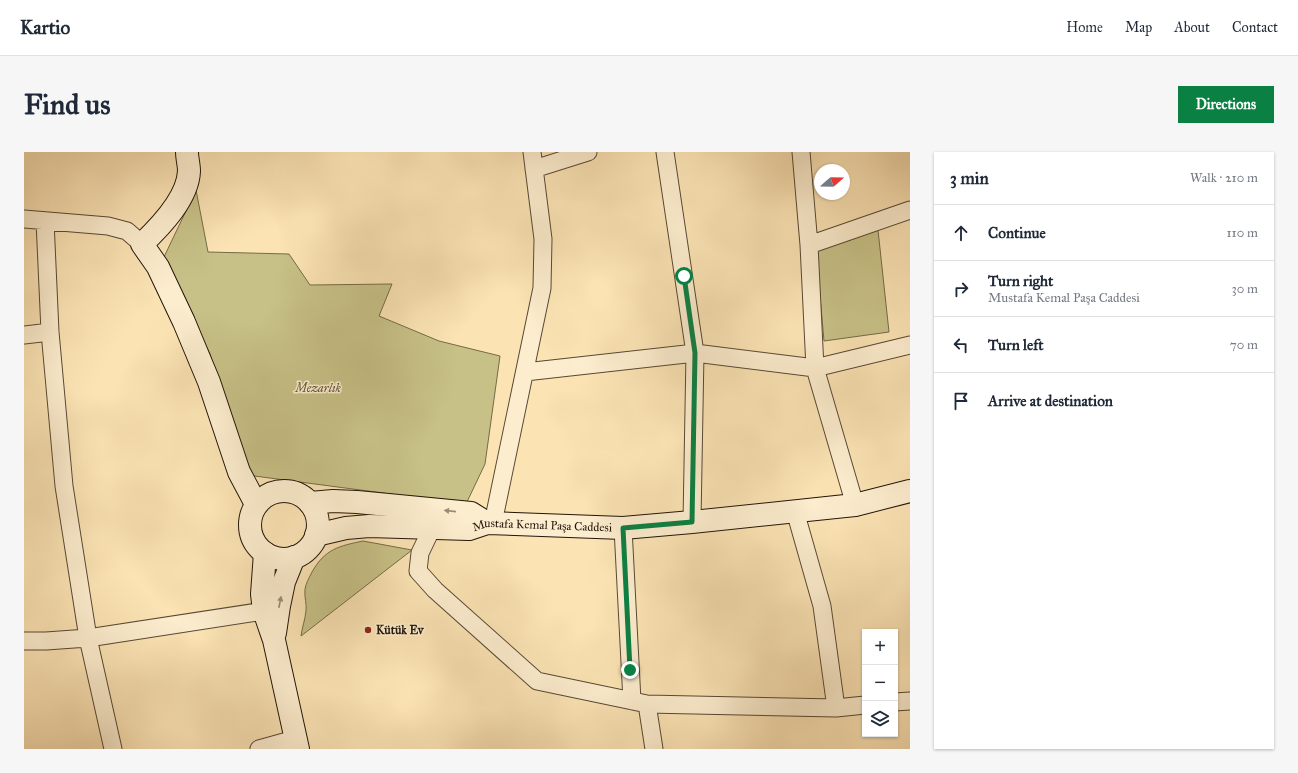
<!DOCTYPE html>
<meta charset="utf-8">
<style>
body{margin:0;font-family:"IM FELL Great Primer",serif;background:#f6f6f7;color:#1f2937}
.controls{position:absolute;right:12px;bottom:12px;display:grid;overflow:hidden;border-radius:0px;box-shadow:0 1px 3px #0004}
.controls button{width:36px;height:36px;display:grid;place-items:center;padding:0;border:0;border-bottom:1px solid #e0e1e3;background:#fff;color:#1f2937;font:20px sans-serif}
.compass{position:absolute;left:790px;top:12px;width:36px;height:36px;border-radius:50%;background:#fff;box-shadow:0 1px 3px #0004;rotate:70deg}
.stop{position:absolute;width:12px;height:12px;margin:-9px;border:3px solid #0b8043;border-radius:50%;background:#fff}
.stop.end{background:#0b8043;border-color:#fff;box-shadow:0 1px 4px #0008}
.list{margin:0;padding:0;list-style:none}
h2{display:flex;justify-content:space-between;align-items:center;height:52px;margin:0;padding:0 16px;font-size:17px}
h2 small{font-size:13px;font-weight:400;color:#747a83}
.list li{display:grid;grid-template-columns:26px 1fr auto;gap:12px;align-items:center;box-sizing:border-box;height:56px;padding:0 16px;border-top:1px solid #e0e1e3}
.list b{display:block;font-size:15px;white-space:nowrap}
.list p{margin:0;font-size:13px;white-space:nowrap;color:#747a83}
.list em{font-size:13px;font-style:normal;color:#747a83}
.icon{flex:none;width:22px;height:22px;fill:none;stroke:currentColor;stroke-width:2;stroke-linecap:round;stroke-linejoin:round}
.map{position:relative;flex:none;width:886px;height:597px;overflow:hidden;border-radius:0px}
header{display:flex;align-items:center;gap:24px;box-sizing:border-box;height:56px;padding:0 20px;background:#fff;border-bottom:1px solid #e0e1e3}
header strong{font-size:19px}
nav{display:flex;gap:22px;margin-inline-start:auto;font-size:14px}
.intro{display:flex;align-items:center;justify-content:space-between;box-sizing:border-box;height:96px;padding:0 24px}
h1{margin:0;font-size:28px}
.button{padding:10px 18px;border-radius:0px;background:#0b8043;color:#fff;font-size:14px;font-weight:700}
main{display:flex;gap:24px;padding:0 24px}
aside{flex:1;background:#fff;border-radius:0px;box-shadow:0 1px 3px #0004}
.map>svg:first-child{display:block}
</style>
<header>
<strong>Kartio</strong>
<nav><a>Home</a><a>Map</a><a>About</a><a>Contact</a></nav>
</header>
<div class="intro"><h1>Find us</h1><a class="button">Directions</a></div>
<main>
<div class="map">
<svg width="886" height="597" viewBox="0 0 886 597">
<rect width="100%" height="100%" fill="#fbe3b4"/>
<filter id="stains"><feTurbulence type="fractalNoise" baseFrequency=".005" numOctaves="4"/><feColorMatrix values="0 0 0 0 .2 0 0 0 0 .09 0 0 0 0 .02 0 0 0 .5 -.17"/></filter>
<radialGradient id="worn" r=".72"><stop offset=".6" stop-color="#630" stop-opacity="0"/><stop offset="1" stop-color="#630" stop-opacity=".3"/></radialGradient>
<path fill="#c7c187" stroke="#746b48" d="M172,38l12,62 81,2 21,31 82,-1 -13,32 60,25 61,15 -15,108 -19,40 -219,-29 -24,-73 -13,-48 -46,-97z
M854,78l11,102 -65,9 -8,-91z
M339,389l49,9 -111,86c1,-8 4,-16 5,-25 1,-7 -2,-14 -1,-22 1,-6 4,-11 7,-17 13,-23 27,-26 51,-31z"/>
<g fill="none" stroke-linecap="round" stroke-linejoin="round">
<defs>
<path id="street" d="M641,0l30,201 -3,169
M777,0l8,93 6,123 40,137
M510,17l54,-17
M0,67l84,7 19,5 15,13
M21,69l5,111 14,154 24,152 25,111
M785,93l101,-35
M0,183l26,-3
M501,220l170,-19 120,15 95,-23
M771,359l27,95 14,102
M469,371l49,-235 1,-49 -11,-87
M408,376l-12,25 -2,18 17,19 102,91 110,23 189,4 29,-3
M599,376l9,173
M0,489h22l42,-3 176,-27
M871,550l15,-1
M623,552l7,45
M235,597l36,-10"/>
<g id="secondary">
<path d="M163,0c0,6 2,13 2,19 -1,27 -28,55 -47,73l16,23 26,55 25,60 30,90 17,32"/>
<circle cx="260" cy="373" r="34"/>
<path d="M286,351l23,-2 24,1 114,11 16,10"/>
<path id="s1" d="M292,383l30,-7 23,-2 100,3 18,-6 136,5 69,-6 163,-17 55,-14"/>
<path d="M241,401l-3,41 2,17 10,29 24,109"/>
<path d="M251,481l4,-27 5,-24 10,-25"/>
</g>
</defs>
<use href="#street" stroke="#584834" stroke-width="19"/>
<use href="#secondary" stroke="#221509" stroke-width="24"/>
<use href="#street" stroke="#fcedce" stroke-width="17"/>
<use href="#secondary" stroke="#fcedce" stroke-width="22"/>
</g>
<defs><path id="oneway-solid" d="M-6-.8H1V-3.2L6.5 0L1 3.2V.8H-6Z"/></defs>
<g fill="#9a8c75">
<use href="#oneway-solid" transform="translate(426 359) rotate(-174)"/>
<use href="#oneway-solid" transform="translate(256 450) rotate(-79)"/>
</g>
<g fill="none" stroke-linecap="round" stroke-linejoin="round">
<path stroke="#0b8043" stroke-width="5" d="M606,518l-7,-142 69,-6 3,-169 -11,-77"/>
</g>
<circle fill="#8f2418" stroke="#fcedce" stroke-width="1.5" cx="344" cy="478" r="4"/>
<g text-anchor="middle" stroke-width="3" stroke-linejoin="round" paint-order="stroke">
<g font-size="12" font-style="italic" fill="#5c5135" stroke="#fcedce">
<text x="294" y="240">Mezarlık</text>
</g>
<g font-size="12" fill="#221509" stroke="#fcedce">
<text dy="4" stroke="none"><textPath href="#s1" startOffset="228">Mustafa Kemal Paşa Caddesi</textPath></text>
</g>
<g font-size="12" font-weight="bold" fill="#221509" stroke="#fcedce" text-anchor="start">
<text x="352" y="482">Kütük Ev</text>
</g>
</g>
<rect width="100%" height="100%" filter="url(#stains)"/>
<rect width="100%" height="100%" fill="url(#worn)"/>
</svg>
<div class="controls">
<button>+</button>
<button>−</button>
<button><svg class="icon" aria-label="layers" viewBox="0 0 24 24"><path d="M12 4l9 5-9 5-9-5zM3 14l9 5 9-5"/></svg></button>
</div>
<svg class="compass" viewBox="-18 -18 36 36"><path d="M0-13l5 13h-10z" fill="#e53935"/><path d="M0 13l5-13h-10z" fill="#747a83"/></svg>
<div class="stop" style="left:660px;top:124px"></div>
<div class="stop end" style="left:606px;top:518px"></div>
</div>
<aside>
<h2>3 min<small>Walk · 210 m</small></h2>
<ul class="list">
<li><svg class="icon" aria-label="ahead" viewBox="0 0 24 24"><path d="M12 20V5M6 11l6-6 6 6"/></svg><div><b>Continue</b></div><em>110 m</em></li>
<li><svg class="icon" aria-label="right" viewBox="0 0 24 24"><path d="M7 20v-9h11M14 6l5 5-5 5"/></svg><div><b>Turn right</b><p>Mustafa Kemal Paşa Caddesi</p></div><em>30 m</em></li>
<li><svg class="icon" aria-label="left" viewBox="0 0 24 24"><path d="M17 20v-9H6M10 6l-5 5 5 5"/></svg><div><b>Turn left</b></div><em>70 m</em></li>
<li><svg class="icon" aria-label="arrive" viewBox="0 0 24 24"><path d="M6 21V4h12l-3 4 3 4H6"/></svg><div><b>Arrive at destination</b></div></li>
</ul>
</aside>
</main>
